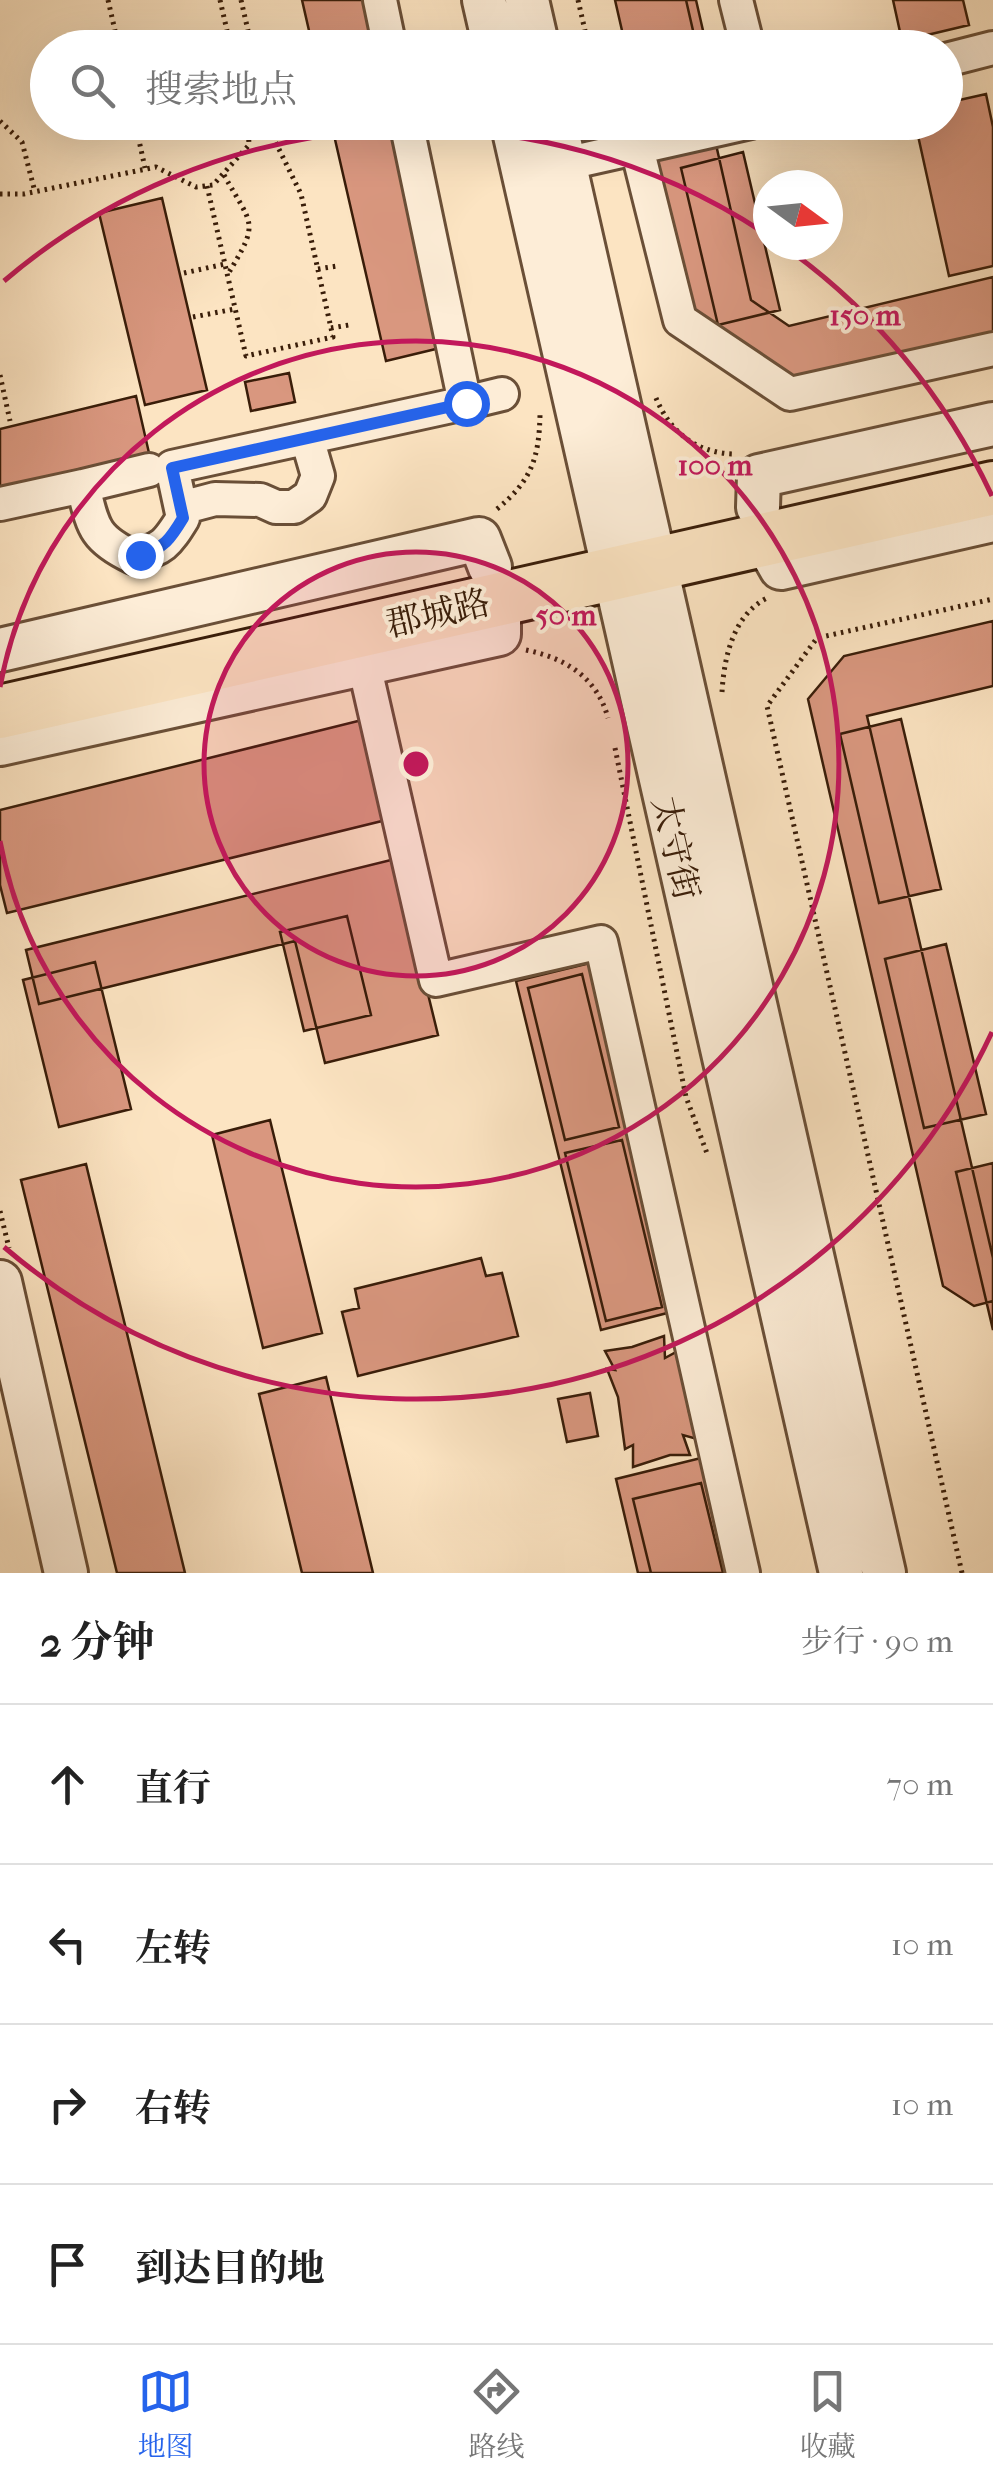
<!DOCTYPE html>
<html lang="zh">
<meta charset="utf-8">
<style>
body{margin:0;font-family:"IM FELL French Canon","Noto Serif SC",serif;background:#f2f2f2;color:#222}
.compass{position:absolute;left:753px;top:170px;width:90px;height:90px;border-radius:50%;background:#fff;box-shadow:0 10px 40px #0002;rotate:105deg}
.stop{position:absolute;width:30px;height:30px;margin:-22px;border:8px solid #2563eb;border-radius:50%;background:#fff}
.stop.end{background:#2563eb;border-color:#fff;box-shadow:0 2px 10px #0008}
.list{margin:0;padding:0;list-style:none}
h2{display:flex;justify-content:space-between;align-items:center;height:130px;margin:0;padding:0 40px;font-size:42px}
h2 small{font-size:32px;font-weight:400;color:#767676}
.list li{display:grid;grid-template-columns:65px 1fr auto;gap:30px;align-items:center;box-sizing:border-box;height:160px;padding:0 40px;border-top:2px solid #e0e0e0}
.list b{display:block;font-size:38px;white-space:nowrap}
.list em{font-size:32px;font-style:normal;color:#767676}
.icon{flex:none;width:55px;height:55px;fill:none;stroke:currentColor;stroke-width:2;stroke-linecap:round;stroke-linejoin:round}
.map{position:relative;flex:none;width:993px;height:1573px;overflow:hidden}
.search{position:absolute;background:#fff;box-shadow:0 10px 40px #0002;left:30px;right:30px;top:30px;height:110px;display:flex;align-items:center;gap:25px;box-sizing:border-box;padding:0 35px;border-radius:55px;color:#767676;font-size:38px}
.sheet{height:770px;background:#fff}
nav{display:flex;justify-content:space-around;align-items:center;box-sizing:border-box;height:140px;border-top:2px solid #e0e0e0;background:#fff;font-size:28px;color:#767676}
nav a{display:grid;justify-items:center;gap:5px}
nav .on{color:#2563eb}
.map>svg:first-child{display:block}
</style>
<div class="map">
<svg width="993" height="1573" viewBox="0 0 993 1573">
<rect width="100%" height="100%" fill="#fce4c2"/>
<filter id="stains"><feTurbulence type="fractalNoise" baseFrequency=".002" numOctaves="4"/><feColorMatrix values="0 0 0 0 .2 0 0 0 0 .09 0 0 0 0 .02 0 0 0 .5 -.17"/></filter>
<radialGradient id="worn" r=".72"><stop offset=".6" stop-color="#630" stop-opacity="0"/><stop offset="1" stop-color="#630" stop-opacity=".3"/></radialGradient>
<path fill="#d9977f" stroke="#391d09" stroke-width="2.5" d="M302,0h61l11,48h-61z
M615,0h81l11,48h-81z
M615,0h71l11,48h-71z
M893,0h70l6,25 -67,16z
M986,94l7,33v139l-44,10 -34,-154h31v-19z
M331,122h60l53,225 -58,14z
M715,140l36,160 38,26 204,-49v58l-198,48 -102,-69 -38,-159z
M743,152l37,158 -62,15 -37,-157z
M162,198l45,192 -62,15 -46,-192z
M289,373l6,29 -44,9 -6,-29z
M136,396l13,57 -149,35v-59z
M993,621v65l-126,30 126,542v43l-19,5 -31,-20 -135,-587 36,-43z
M901,719l40,170 -62,14 -39,-169z
M362,720l24,100 -379,93 -7,-28v-75z
M395,859l43,176 -113,28 -30,-122 -256,63 -13,-54z
M347,916l24,99 -67,16 -24,-99z
M946,944l40,170 -62,14 -39,-169z
M95,962l36,147 -72,18 -36,-147z
M590,963l85,348 -74,19 -85,-349z
M582,974l37,153 -54,13 -37,-152z
M270,1120l52,213 -59,15 -51,-213z
M622,1140l40,167 -56,14 -41,-168z
M993,1163v167l-37,-158z
M86,1164l99,409h-68l-96,-393z
M481,1258l5,18 16,-3 16,63 -160,40 -16,-64 17,-4 -4,-19z
M664,1336l1,22 13,-7 11,61 8,27 -14,-4 7,20h-20l-37,12v-22l-8,4 -7,-52 -11,-28 8,1 -10,-19 27,-4z
M326,1377l47,196h-71l-43,-179z
M590,1393l8,43 -31,6 -9,-43z
M705,1457l28,116h-95l-22,-94z
M701,1483l22,90h-72l-18,-74z"/>
<g fill="none" stroke-linecap="round" stroke-linejoin="round">
<defs>
<path id="minor" d="M380,0l10,48
M736,0l12,48
M946,60l47,-12
M637,148l43,172 110,74 203,-45
M564,164l187,-42
M465,403l37,-9
M83,486l66,-16
M0,504l83,-18c10,40 10,52 50,71 30,-8 34,-13 50,-39l-11,-51 293,-64 -59,-281
M181,508l34,-9 45,1 16,7h18l16,-11 8,-20 -11,-38
M364,664l72,316 165,-38 142,631"/>
<path id="tertiary" d="M484,0l11,48
M527,0l11,48
M512,122l329,1451
M555,122l329,1451
M758,507l1,-31 234,-52
M765,540l16,28 212,-48
M0,650l479,-111 11,28
M0,744l499,-110v-35
M0,1282l66,291"/>
<path id="primary" d="M0,712l993,-224"/>
</defs>
<use href="#minor" stroke="#6a4f37" stroke-width="38"/>
<use href="#tertiary" stroke="#6a4f37" stroke-width="48"/>
<use href="#primary" stroke="#391d09" stroke-width="58"/>
<path stroke="#391d09" stroke-width="5" stroke-dasharray="2.5 5" stroke-linecap="butt" d="M108,0l11,48
M220,0l11,48
M241,0l11,48
M578,0l11,48
M0,121l22,21 13,50
M135,122l10,46
M270,122l3,15
M224,175c29,52 36,46 4,99
M207,186l39,170 87,-19 -32,-143 -28,-57 -24,-10
M0,194h24l132,-27 40,20 17,-2 36,-40 -1,-23
M318,269l19,-3
M184,273l41,-9
M193,317l42,-8
M331,328l18,-3
M0,375l10,46
M656,398c14,34 40,55 78,56
M497,509c34,-28 42,-50 43,-94
M526,650c39,8 71,27 82,68
M722,692c2,-34 11,-77 45,-94
M615,748l71,349 22,59
M0,1211l9,37
M962,1573l-195,-867 50,-68 176,-39"/>
<use href="#minor" stroke="#fdedd7" stroke-width="32"/>
<use href="#tertiary" stroke="#fdedd7" stroke-width="42"/>
<use href="#primary" stroke="#fce4c2" stroke-width="52"/>
</g>
<g fill="none" stroke-linecap="round" stroke-linejoin="round">
<path stroke="#2563eb" stroke-width="12" d="M140,555c24,-6 31,-17 43,-37l-11,-50 294,-65"/>
</g>
<circle cx="416" cy="764" r="212" fill="#c2185b" fill-opacity=".12"/>
<g fill="none" stroke="#c2185b" stroke-width="5">
<circle cx="416" cy="764" r="212"/>
<path d="M0 687A423 423 0 1 1 0 841"/>
<path d="M992 1032A635 635 0 0 1 4 1247M4 281A635 635 0 0 1 766 234M785 247A635 635 0 0 1 992 496"/>
</g>
<g text-anchor="middle" stroke-width="8" stroke-linejoin="round" paint-order="stroke">
<g font-size="35" fill="#391d09" stroke="#fdedd7">
<text transform="translate(438 613) rotate(-13)" y="12">郡城路</text>
<text transform="translate(676 848) rotate(77)" y="12">太守街</text>
</g>
</g>
<circle cx="416" cy="764" r="15" fill="#c2185b" stroke="#fdedd7" stroke-width="5"/>
<g font-size="30" text-anchor="middle" font-weight="bold" fill="#c2185b" stroke="#fdedd7" stroke-width="8" stroke-linejoin="round" paint-order="stroke">
<text x="865" y="325">150 m</text>
<text x="715" y="475">100 m</text>
<text x="566" y="625">50 m</text>
</g>
<rect width="100%" height="100%" filter="url(#stains)"/>
<rect width="100%" height="100%" fill="url(#worn)"/>
</svg>
<svg class="compass" viewBox="-18 -18 36 36"><path d="M0-13l5 13h-10z" fill="#e53935"/><path d="M0 13l5-13h-10z" fill="#767676"/></svg>
<div class="stop" style="left:466px;top:403px"></div>
<div class="stop end" style="left:140px;top:555px"></div>
<div class="search"><svg class="icon" aria-label="search" viewBox="0 0 24 24"><circle cx="10" cy="10" r="6"/><path d="M15 15l6 6"/></svg>搜索地点</div>
</div>
<section class="sheet">
<h2>2 分钟<small>步行 · 90 m</small></h2>
<ul class="list">
<li><svg class="icon" aria-label="ahead" viewBox="0 0 24 24"><path d="M12 20V5M6 11l6-6 6 6"/></svg><div><b>直行</b></div><em>70 m</em></li>
<li><svg class="icon" aria-label="left" viewBox="0 0 24 24"><path d="M17 20v-9H6M10 6l-5 5 5 5"/></svg><div><b>左转</b></div><em>10 m</em></li>
<li><svg class="icon" aria-label="right" viewBox="0 0 24 24"><path d="M7 20v-9h11M14 6l5 5-5 5"/></svg><div><b>右转</b></div><em>10 m</em></li>
<li><svg class="icon" aria-label="arrive" viewBox="0 0 24 24"><path d="M6 21V4h12l-3 4 3 4H6"/></svg><div><b>到达目的地</b></div></li>
</ul>
</section>
<nav>
<a class="on"><svg class="icon" aria-label="map" viewBox="0 0 24 24"><path d="M3 6l6-2 6 2 6-2v14l-6 2-6-2-6 2zM9 4v14M15 6v14"/></svg>地图</a>
<a><svg class="icon" aria-label="directions" viewBox="0 0 24 24"><path d="M12 3l9 9-9 9-9-9zM9 14v-3h6M13 9l2 2-2 2"/></svg>路线</a>
<a><svg class="icon" aria-label="saved" viewBox="0 0 24 24"><path d="M7 4h10v16l-5-4-5 4z"/></svg>收藏</a>
</nav>
